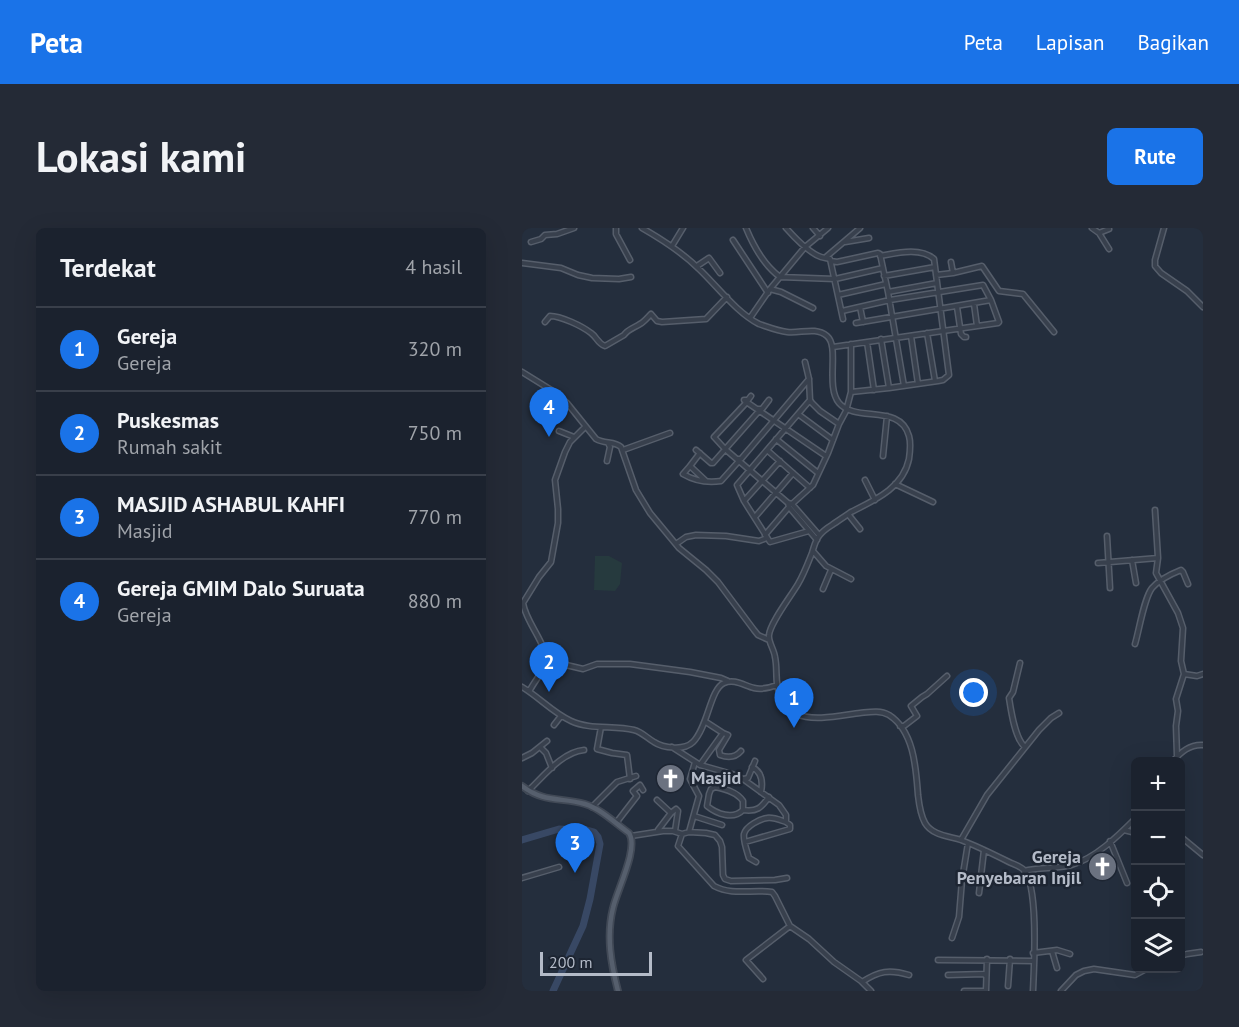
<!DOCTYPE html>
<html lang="id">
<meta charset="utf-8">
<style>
body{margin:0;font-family:"PT Sans",sans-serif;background:#242a36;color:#f1f3f6}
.controls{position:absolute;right:18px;bottom:18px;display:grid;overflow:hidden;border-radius:9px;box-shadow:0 6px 24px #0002}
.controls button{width:54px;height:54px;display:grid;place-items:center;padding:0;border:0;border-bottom:2px solid #393f4a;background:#1b222e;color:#f1f3f6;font:30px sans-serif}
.scale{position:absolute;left:18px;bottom:15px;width:112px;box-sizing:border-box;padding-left:6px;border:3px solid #b4bbc8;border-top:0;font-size:16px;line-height:21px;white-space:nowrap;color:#b4bbc8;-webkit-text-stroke:4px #1d2532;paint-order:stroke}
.you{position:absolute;left:452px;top:465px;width:21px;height:21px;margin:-15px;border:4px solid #fff;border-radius:50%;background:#1a73e8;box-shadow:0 0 0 9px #1a73e833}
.badge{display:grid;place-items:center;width:39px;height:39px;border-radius:50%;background:#1a73e8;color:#fff;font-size:20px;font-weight:700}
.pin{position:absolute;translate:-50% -50px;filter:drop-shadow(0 2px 3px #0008)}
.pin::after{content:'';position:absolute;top:32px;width:21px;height:18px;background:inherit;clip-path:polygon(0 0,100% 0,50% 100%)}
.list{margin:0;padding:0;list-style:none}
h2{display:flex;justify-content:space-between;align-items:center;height:78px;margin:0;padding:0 24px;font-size:26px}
h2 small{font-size:20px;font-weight:400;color:#a0a4aa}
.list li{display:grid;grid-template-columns:39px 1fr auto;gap:18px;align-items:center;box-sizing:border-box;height:84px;padding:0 24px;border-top:2px solid #393f4a}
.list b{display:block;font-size:22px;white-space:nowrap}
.list p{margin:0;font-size:20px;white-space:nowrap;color:#a0a4aa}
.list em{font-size:20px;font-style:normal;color:#a0a4aa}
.icon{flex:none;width:33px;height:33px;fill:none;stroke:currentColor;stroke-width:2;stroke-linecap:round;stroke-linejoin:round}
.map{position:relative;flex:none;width:681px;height:763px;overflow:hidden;border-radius:9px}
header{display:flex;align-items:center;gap:36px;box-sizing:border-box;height:84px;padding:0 30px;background:#1a73e8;color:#fff}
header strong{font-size:28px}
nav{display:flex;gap:33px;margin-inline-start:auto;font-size:21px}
.intro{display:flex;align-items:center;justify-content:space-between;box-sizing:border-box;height:144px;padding:0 36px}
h1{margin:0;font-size:42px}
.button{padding:15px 27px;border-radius:9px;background:#1a73e8;color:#fff;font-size:21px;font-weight:700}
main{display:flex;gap:36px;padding:0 36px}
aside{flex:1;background:#1b222e;border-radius:9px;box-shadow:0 6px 24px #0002}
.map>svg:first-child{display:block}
</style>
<header>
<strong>Peta</strong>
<nav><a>Peta</a><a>Lapisan</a><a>Bagikan</a></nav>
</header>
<div class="intro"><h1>Lokasi kami</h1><a class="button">Rute</a></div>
<main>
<aside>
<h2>Terdekat<small>4 hasil</small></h2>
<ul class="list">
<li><span class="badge">1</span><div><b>Gereja</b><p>Gereja</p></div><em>320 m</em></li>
<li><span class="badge">2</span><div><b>Puskesmas</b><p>Rumah sakit</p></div><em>750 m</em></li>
<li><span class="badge">3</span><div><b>MASJID ASHABUL KAHFI</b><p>Masjid</p></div><em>770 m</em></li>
<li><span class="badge">4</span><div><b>Gereja GMIM Dalo Suruata</b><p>Gereja</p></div><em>880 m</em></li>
</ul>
</aside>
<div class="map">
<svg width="681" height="763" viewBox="0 0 681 763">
<rect width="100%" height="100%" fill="#242e3d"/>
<path fill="#263a3e" d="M73,328h14l13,7 -2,21 -5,7 -21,-1z"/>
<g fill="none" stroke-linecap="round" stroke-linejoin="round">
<path stroke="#384864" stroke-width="7" d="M0,612l37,-11 28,1 7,2 4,5 2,7 -10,55 -7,27 -30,65"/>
<defs>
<path id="minor" d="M94,0v6l14,26
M120,0c21,12 40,24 57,41 18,17 38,44 60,55 9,3 19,7 28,8 13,2 28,-6 40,4 13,11 -2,50 12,67 17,20 61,0 70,33 2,7 1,16 0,23 -6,29 -34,41 -58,53 -6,4 -13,9 -19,13 -5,3 -10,7 -13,11 -4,5 -5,11 -7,17 -4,10 -8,21 -14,31 -7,12 -28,39 -29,51 -1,7 5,14 6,22 3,13 -1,27 6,40 4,6 10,13 16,17 16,8 46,1 63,-1 10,-1 20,-3 29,2 25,16 27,53 29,80 1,9 2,19 7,28 7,12 23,13 36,17 16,6 32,14 48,22 4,2 11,4 15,8 15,17 10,97 9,121
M224,0c7,17 19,38 34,49l55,2 48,-11
M264,0c8,9 23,25 35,29 3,1 6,1 9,2l13,60
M291,0l7,8
M570,0l7,5 10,-4
M642,0l-9,32v6l6,7 26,18 16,16
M577,5l10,16
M211,12l35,53
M9,14l10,-3 4,-4 12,-1 17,-6
M323,14l24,-4
M150,18l11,-18
M304,29l34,-29
M309,33l6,1 41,-9 2,1 8,38 16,94
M0,35l39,5 17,7 14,3 27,1 12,-2
M175,38l12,-8 11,15
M431,45l29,-7 17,25 24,3 31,38
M414,47l17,-2 -2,-11
M362,48l51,-9
M248,61l11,3 32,16
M366,64l49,-9
M316,67l48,-11
M452,76l3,22
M338,79l3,15
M435,79l4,27 3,3h2
M228,90l20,-29 35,-42 23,-19
M23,94l5,-6c11,0 32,10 41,17 6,4 6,10 14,13l19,-11c4,-6 10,-7 16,-11 4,-2 8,-7 11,-10l6,7 5,1 44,-3 21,-22
M334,95l135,-23
M405,105l8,48
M389,108l7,48
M359,111l8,49
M345,114l7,48
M311,119l165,-24 1,-1 -8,-22 -8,-15 -93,15 -48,11
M283,134l4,17 1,21 2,3 8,8 19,13
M0,144l34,21 11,10 29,36c9,5 18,2 25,8l15,43 14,23 29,35 27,22 12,12 36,48 4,5 11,5
M329,164l38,-4 49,-7 5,-1 6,-5 -15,-116c-14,-12 -37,-6 -54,-3
M229,168l-3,4h-4l2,3 -32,34 11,12 63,54
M223,173l81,55
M235,181h5l7,-9
M276,186l35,26
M37,203l15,6
M254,211l42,34
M101,222l47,-17
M174,222l15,13h2l46,-52
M245,222l43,38
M178,225l-10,13 16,15
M361,228l4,-40
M85,233l3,-14 -2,-4
M168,238l-7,8c12,7 25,9 38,7l17,-19v-3h3l68,-80
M343,252l10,20
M373,256l38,18
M222,273l36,-40
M270,276l27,31
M267,279l28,33
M633,282l3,48 -2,15 22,40 5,15 -2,33 3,13 -8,25 2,12 -2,15 1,30
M326,286l12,15
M233,289l38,-44
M287,303l-39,11 -26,-41 -7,-16 73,-85
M243,307l24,-28 -1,-4 4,1 21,-19 15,-32 11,-29 7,-13 5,-19v-48
M585,308l3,52
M154,316l10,-7 10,-2 30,1 33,5 8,-3
M291,323l13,15 25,13
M610,332l4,23
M576,335l60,-5
M301,361l8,-19
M613,416c4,-13 9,-46 17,-56 7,-8 19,-14 29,-18l2,2 5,12
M23,432l38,9 14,-5h33l60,8 31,6 7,3
M498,435l-7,29 -4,6c2,13 6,41 16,49
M662,446l13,2 6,-2
M0,459c17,10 31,26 49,34 19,9 43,4 63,9 8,2 13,8 20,12 9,6 30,9 39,0 15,-15 17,-53 31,-59 10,-5 21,3 30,5 8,2 15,0 23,-3
M6,462h2c4,-8 12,-17 15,-25 5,-19 -19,-41 -22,-62l16,-26 12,-15 7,-39v-14l-3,-29 10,-28 5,-10 15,-15
M32,497l7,-9
M378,498h4l13,-10 -6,-10 11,-9 5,-3 20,-18
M79,499l-4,22 15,4 15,2 3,24
M201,505l5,2 -9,15 1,5c8,3 15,3 21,-4
M18,519l6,6 6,15
M150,519l28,18 32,9 11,5 36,26 7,10v7l4,3v4l-45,13
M0,530l10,-5 15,-12
M650,534c9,-10 18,-18 31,-17
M178,537l23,-32 -17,-11
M230,539c10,5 11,15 9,25
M222,551l4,-1 7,-17
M6,563c16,-15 34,-39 56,-41
M135,572l14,13
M70,579l25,-25 19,-6
M221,582v-9c-6,-9 -17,-12 -28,-14l-4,2 -2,5 -2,12c10,8 26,14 36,4 14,2 18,-2 26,-13
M172,588l28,9
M94,595l21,-27 -4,-5 7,-6 3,5
M136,602l13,-17 5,-4 2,2 -3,20
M602,602l12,3
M167,604l10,-36 -9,-17 5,-17
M160,606l-4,12 36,40c19,10 38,3 58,6l3,4 15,30 19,13 25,23 27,19 10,10
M109,608l32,-5h10l9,3 7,-2 17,1 9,2 5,6 2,6 1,28 2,4 6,2 44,-1 12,-2
M658,608l23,19
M439,612l26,-45 52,-65 12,-12 8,-5
M588,613l17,42
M234,634l-7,-4c-2,-7 -6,-17 -5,-24 2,-8 16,-15 23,-16 6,-1 13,2 19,4
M502,643c16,-4 32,-2 47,-6 24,-6 48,-30 65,-47
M0,650l37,-11
M457,665l5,-43
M430,710l7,-21 3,-37 6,-37
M530,723l5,17
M511,725l24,-3 13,4
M658,728l7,-2 14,-2
M416,732l95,1
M426,747l36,-1 2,2
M241,751l-17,-19 44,-34
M340,754c17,-11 27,-13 47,-7
M486,758l2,-27
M442,763h20
M464,763l1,-32
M539,763l15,-16 8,-4 10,-2 41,6 13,-7"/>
<path id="major" d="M0,558c22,17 39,11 63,18 16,5 30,19 44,29 10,15 -12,57 -16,75 -7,28 -2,56 5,83"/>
</defs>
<use href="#minor" stroke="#565e6b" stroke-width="7"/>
<use href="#major" stroke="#414956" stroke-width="8"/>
<use href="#minor" stroke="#38404d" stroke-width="4"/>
<use href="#major" stroke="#565f6d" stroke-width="4.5"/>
</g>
<defs>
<symbol id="church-disc" viewBox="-11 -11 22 22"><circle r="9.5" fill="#6b7280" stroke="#1d2532"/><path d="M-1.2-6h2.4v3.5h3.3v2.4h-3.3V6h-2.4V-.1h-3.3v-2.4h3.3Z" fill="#fff"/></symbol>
</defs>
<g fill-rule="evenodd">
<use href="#church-disc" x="132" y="534" width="33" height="33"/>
<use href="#church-disc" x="564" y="622" width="33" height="33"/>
</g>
<g text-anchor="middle" stroke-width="5" stroke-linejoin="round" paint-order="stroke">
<g font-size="18" font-weight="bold" fill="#b4bbc8" stroke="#1d2532" text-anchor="start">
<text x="169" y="556">Masjid</text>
<text x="559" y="635" text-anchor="end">Gereja<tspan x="559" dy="21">Penyebaran Injil</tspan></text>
</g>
</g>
</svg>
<div class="controls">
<button>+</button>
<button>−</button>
<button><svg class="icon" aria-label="locate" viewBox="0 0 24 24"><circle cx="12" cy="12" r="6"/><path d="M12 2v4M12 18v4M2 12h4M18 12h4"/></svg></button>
<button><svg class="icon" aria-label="layers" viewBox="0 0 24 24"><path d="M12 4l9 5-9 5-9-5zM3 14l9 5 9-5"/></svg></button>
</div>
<div class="scale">200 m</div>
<div class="you"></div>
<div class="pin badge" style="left:272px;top:500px">1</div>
<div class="pin badge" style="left:27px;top:464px">2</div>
<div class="pin badge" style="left:53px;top:645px">3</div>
<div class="pin badge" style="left:27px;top:209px">4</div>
</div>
</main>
